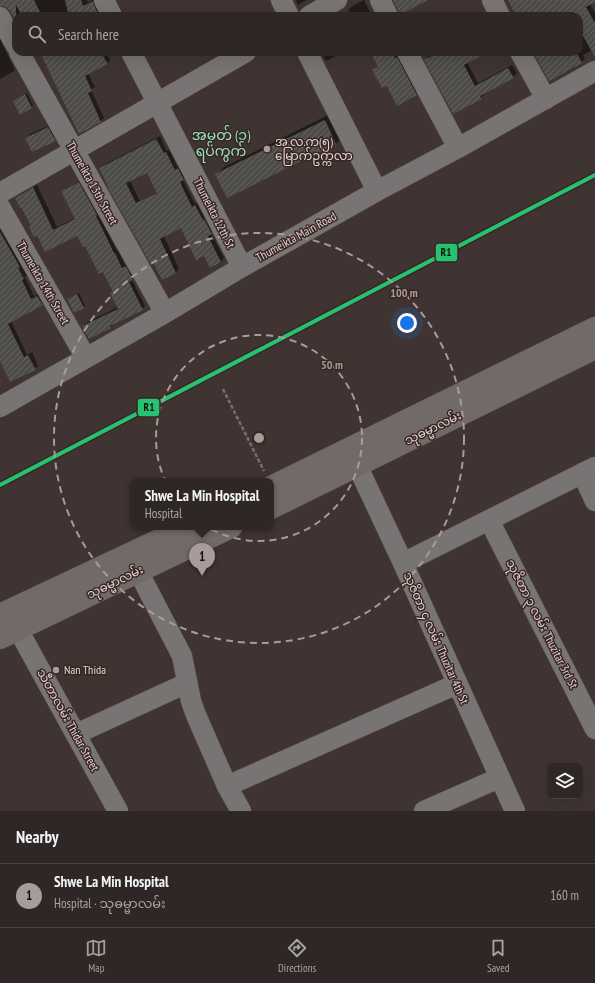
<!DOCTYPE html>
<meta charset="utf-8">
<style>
body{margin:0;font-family:"PT Sans Narrow","Noto Sans Myanmar",sans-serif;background:#3b3332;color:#f1f3f6}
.controls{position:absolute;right:12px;bottom:12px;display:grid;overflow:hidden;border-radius:8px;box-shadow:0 4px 16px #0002}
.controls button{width:36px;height:36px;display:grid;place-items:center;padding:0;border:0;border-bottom:1px solid #4a4443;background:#2f2726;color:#f1f3f6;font:20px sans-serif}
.you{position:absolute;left:407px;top:323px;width:14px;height:14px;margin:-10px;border:3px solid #fff;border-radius:50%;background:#1a73e8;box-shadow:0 0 0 6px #1a73e833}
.badge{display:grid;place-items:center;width:26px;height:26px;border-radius:50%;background:#a89c9a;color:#111;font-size:13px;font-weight:700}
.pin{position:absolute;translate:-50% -33px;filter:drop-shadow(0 1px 2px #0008)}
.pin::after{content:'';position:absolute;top:21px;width:14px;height:12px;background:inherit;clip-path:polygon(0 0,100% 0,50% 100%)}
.popup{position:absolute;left:130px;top:478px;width:144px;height:52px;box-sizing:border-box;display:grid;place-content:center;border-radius:8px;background:#2f2726;filter:drop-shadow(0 1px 3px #0005);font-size:13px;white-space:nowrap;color:#a7a5a7}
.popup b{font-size:15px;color:#f1f3f6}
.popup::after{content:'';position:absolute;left:50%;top:100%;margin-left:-8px;border:8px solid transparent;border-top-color:#2f2726}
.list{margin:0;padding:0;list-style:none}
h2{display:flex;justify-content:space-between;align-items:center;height:52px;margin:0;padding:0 16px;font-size:17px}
h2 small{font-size:13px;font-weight:400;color:#a7a5a7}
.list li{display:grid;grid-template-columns:26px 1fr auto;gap:12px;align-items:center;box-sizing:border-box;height:64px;padding:0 16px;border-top:1px solid #4a4443}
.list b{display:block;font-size:15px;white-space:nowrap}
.list p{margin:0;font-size:13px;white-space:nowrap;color:#a7a5a7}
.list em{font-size:13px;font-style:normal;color:#a7a5a7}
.icon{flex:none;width:22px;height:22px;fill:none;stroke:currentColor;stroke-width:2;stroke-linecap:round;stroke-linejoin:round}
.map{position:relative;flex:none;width:595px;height:811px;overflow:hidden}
.search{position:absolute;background:#2f2726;box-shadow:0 4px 16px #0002;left:12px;right:12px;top:12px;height:44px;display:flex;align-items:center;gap:10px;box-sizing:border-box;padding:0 14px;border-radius:12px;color:#a7a5a7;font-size:15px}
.sheet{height:116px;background:#2f2726}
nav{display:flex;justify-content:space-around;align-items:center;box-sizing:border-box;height:56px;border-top:1px solid #4a4443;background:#2f2726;font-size:11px;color:#a7a5a7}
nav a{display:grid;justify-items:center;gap:2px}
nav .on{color:#a89c9a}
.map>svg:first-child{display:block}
</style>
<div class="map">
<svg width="595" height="811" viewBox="0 0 595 811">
<defs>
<pattern id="building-hatch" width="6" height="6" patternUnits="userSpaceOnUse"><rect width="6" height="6" fill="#4d4c49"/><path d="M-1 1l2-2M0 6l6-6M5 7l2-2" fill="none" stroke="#666562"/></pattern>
</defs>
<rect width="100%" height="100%" fill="#3f3432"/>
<path fill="#0007" fill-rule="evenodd" d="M0,0h87l1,2 5,-2h3l8,16h-35l-1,-3 -7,3h-45v3l-9,-12 -7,-2z
M296,0h11l-9,5z
M364,0l8,16h-21l-3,-6 3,-3z
M509,0h85l-4,4 5,9v36l-12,6 2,4 -4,3 -47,-10h45v-36h-61z
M0,32l5,8 -3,3 13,27 -4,3 -11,6z
M41,52h65l4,8 -3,4 -19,9 7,14 -4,3 13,28 -3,3 -22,12z
M321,52h22l-17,9z
M372,52h24l2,4 2,-1 19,36 -3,3 -29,-10 -14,-13 6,-5z
M437,52h50l-20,10 11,21 34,-18 5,8 -4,4 -29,16 1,1 -4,4 -56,-38 4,-4z
M27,93l6,13 -13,7 -6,-12z
M332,113l11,23 -7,8 -119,30 7,-7z
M52,124l7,13 -4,3 -28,-2 3,-4z
M160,136l7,15 2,-1 9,18 4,-2 5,10 -4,4 12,24 4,-2 16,28 -4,3 13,25 -3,4 -16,-7 -24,-28 -17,9 15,33 -3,3 -14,6 -62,-110 3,-3zM148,172l10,20 -18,9 -10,-20z
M82,180l35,71 1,-1 7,15 4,-1 7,12 -4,4 13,26 -3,3 -28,14v1l-3,3 -22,11 -6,-12 3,-3 32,-16 -4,-15 -11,-22 -25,-36h-41l-21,-36 4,-4 17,-9 20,42 19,-9 -14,-27 4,-3z
M0,222l27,53 -2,2 9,19 7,-3 4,8 -3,3 -31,17 16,34 5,-3 6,14 -3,3 -35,-13z
M79,293l6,13 -2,1 -15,-8z"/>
<path fill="url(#building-hatch)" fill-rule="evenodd" d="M0,0h34l8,16h-20l-6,-11v15h-1l-5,-9 -4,-4 -6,-1z
M65,0h16l2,6 10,-5 1,4 5,11h-38l7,-3z
M393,0h35l-28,15z
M508,0h87v2l-9,5 9,16v34l-16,-28v-13h-63z
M40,52h61l7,12 -23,12 7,15 -4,2 13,29 -22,12z
M370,52h21l4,6 2,-1 20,38 -20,11 -10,-20 -5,2 -10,-18 6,-3z
M439,52h50l-25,13 11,21 33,-18 6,10 -34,18 2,3 -29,15 -29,-54z
M533,52h43l6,11 -33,18z
M25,94l7,14 -12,7 -7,-14z
M325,120l11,24 -109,54 -12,-24z
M48,127l8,14 -24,11 -7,-14z
M156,139l8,14 2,-1 9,18 3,-2 6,12 -4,2 12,25 3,-2 8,15 1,-1 8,15 -4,2 13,26 -11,6 -6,-12 -8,4 -15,-32 -21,11 16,34 -14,7 -9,-18 -3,1 -43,-77h1l-9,-18zM147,173l10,20 -21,10 -10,-20z
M79,182l18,33 -1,1 3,6 15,31h1l7,15 4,-2 7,14 -4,2 14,28 -33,16 1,2 -22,11 -7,-13 36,-17 -8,-16 3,-1 -10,-20 -4,2 -14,-28 -2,1 -6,-11 -32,16 -8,-17 -3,2 -5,-10 2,-1 -10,-19 -1,1 -5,-10 18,-11 20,43 22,-11 -14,-28z
M0,232l20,35 -2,1 6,11 -2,1 9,19 6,-3 6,9 -35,19 16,33 4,-2 8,15 -26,12 -10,-21z
M77,294l7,14 -10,5 -7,-14z"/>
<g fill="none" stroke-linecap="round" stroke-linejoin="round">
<defs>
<path id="minor" d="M104,0l8,16
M281,0l8,16
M380,0l8,16
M492,0l8,16
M309,16l28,-16
M0,17l16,29
M19,52l146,261
M131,52l111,215
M307,52l70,139
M407,52l51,96
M520,52l26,47
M0,193l246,-141
M0,207l86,151
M0,407l165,-94 77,-46 135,-76 81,-43 137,-77
M357,465l46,98 112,248
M582,473l13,28
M489,520l106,209
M403,563l192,-96
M138,571l44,85 9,45 5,14 31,71 14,25
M10,615l108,196
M76,734l111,-51
M227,786l230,-102
M424,811l75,-33"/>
<path id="major" d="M271,487l324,-159
M271,508l324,-160
M0,615l187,-88
M0,638l231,-111"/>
</defs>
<use href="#minor" stroke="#5b5250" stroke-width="21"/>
<use href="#major" stroke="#5b5250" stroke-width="23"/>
<path stroke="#756f6e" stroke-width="2.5" stroke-dasharray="4 2" stroke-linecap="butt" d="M223,389l41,82"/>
<use href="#minor" stroke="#787473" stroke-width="20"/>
<use href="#major" stroke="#716a69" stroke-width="22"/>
<defs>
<path id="rail-1" d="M0,485l595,-310"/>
</defs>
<use href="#rail-1" stroke="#392623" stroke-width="7"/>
<use href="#rail-1" stroke="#26c172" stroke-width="4"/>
</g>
<g fill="none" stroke="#a89c9a" stroke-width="2" stroke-dasharray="7 5">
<circle cx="259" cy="438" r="103"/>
<circle cx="259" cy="438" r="205"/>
</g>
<g fill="#a89c9a" stroke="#392623" stroke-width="1.5">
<circle cx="267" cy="149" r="4"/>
<circle cx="56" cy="670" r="4"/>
</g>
<g text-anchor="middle" stroke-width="3" stroke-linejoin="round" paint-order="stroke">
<g font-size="12" fill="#e1d4d2" stroke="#392623" text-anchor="start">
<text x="275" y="146">အ.လ.က(၅)<tspan x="275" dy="14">မြောက်ဥက္ကလာ</tspan></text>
<text x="64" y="674">Nan Thida</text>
</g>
<g font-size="12" fill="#e1d4d2" stroke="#392623">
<text transform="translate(92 183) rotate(61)" y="4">Thumeikta 13th Street</text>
<text transform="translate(214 213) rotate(63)" y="4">Thumeikta 12th St</text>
<text transform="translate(296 237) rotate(-29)" y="4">Thumeikta Main Road</text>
<text transform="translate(43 283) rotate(60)" y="4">Thumeikta 14th Street</text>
<text transform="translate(433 428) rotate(-26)" y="4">သုဓမ္မာလမ်း</text>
<text transform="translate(115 582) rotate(-26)" y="4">သုဓမ္မာလမ်း</text>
<text transform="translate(542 624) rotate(63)" y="4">သုဇိတာ ၃ လမ်း Thuzitar 3rd St</text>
<text transform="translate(436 638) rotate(66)" y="4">သုဇိတာ ၄ လမ်း Thuzitar 4th St</text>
<text transform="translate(68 720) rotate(61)" y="4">သီတာလမ်း Thidar Street</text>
</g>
<g font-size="14" fill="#92e7bf" stroke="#392623">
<text x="221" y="140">အမှတ် (၁)<tspan x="221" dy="16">ရပ်ကွက်</tspan></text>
</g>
</g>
<circle cx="259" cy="438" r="6" fill="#a89c9a" stroke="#392623" stroke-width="2"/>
<g font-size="12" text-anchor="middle" font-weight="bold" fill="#a89c9a" stroke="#392623" stroke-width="3" stroke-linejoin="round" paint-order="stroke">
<text x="404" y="297">100 m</text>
<text x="332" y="369">50 m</text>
</g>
<g stroke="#392623" stroke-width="1.5">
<rect x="435" y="243" width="23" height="19" rx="4" fill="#26c172"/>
<rect x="137" y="398" width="23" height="19" rx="4" fill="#26c172"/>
</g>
<g font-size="11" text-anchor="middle" font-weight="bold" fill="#111">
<text x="446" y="256">R1</text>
<text x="149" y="411">R1</text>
</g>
</svg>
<div class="controls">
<button><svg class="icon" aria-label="layers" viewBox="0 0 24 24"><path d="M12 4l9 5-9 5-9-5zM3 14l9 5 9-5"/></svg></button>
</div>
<div class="you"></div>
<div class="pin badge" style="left:202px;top:576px">1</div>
<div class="popup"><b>Shwe La Min Hospital</b>Hospital</div>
<div class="search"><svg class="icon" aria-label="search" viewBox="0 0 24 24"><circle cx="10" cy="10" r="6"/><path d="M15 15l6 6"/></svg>Search here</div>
</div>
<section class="sheet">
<h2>Nearby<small></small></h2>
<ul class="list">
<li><span class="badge">1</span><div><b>Shwe La Min Hospital</b><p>Hospital · သုဓမ္မာလမ်း</p></div><em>160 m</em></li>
</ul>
</section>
<nav>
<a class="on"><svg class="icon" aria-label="map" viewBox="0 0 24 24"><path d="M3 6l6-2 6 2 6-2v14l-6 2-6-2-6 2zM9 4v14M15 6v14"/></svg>Map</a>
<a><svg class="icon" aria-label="directions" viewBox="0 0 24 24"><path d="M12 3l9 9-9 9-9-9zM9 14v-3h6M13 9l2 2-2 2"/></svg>Directions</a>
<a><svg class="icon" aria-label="saved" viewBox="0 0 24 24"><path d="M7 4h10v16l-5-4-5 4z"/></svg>Saved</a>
</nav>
